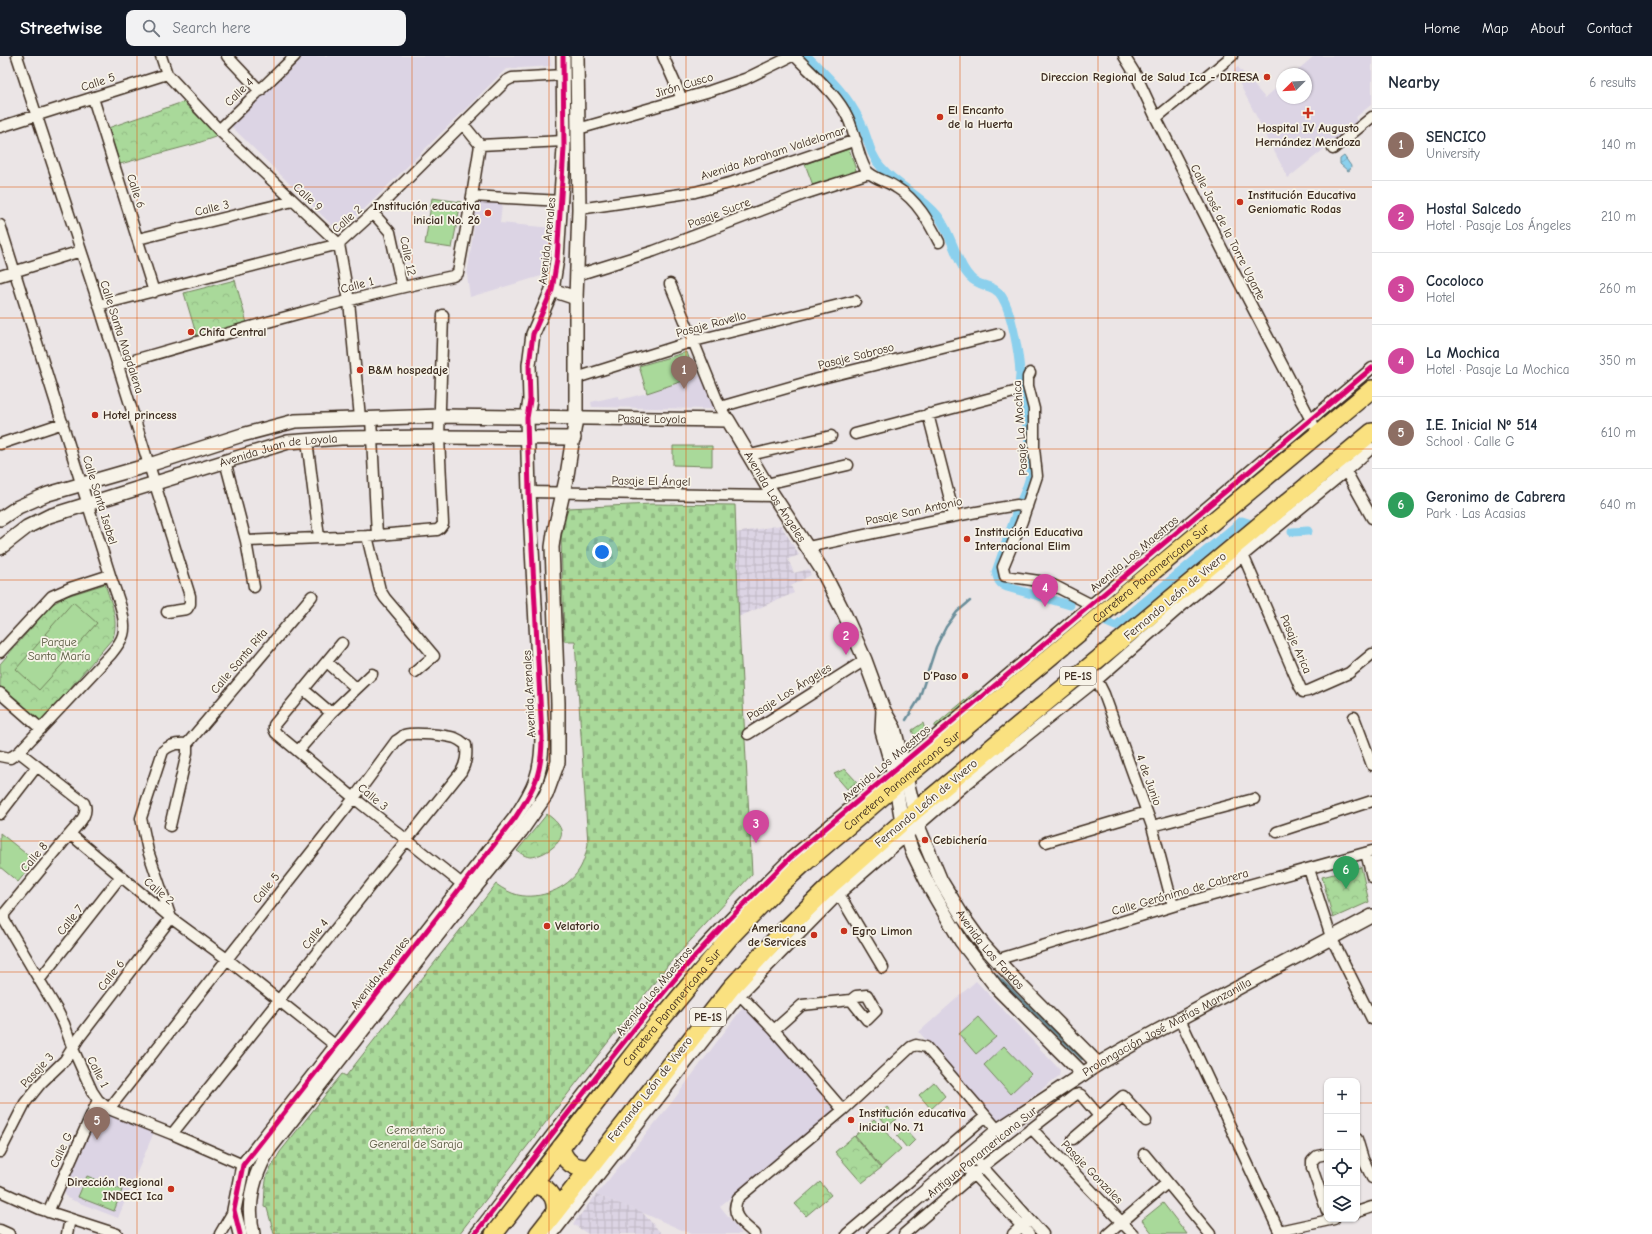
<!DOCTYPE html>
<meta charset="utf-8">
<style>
body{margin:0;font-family:"Comic Neue",sans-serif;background:#f2f2f3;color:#1f2937}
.controls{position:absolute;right:12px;bottom:12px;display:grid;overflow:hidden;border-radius:8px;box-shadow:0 1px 3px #0004}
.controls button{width:36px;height:36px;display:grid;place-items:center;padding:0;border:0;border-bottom:1px solid #e0e1e3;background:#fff;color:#1f2937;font:20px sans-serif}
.compass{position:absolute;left:1276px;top:12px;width:36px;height:36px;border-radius:50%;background:#fff;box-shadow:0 1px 3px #0004;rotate:246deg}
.you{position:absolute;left:602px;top:496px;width:14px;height:14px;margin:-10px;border:3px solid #fff;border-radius:50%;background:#1a73e8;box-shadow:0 0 0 6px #1a73e833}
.badge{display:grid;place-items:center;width:26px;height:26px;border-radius:50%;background:#111827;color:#fff;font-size:13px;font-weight:700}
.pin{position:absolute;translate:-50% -33px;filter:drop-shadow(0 1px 2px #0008)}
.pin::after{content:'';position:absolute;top:21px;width:14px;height:12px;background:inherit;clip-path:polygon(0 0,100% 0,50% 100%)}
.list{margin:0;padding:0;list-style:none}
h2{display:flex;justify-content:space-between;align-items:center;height:52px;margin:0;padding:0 16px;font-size:17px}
h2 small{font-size:13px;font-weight:400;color:#747a83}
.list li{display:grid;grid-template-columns:26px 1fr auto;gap:12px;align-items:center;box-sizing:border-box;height:72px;padding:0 16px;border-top:1px solid #e0e1e3}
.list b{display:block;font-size:15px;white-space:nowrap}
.list p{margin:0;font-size:13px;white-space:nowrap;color:#747a83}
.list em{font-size:13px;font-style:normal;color:#747a83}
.icon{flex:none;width:22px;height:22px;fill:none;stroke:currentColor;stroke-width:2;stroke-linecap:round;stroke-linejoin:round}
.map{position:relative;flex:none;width:1372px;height:1178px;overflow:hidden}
header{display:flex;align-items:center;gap:24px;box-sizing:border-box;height:56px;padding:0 20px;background:#111827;color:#fff}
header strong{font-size:19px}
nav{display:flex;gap:22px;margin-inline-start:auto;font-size:14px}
.search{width:280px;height:36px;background:#f2f2f3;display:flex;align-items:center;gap:10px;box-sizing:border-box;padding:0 14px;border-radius:8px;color:#747a83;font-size:15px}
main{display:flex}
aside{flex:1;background:#fff}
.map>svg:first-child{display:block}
</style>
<header>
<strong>Streetwise</strong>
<div class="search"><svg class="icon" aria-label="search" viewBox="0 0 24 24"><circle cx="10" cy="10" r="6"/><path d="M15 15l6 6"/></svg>Search here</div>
<nav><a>Home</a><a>Map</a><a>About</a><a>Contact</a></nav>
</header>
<main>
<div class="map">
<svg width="1372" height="1178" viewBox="0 0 1372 1178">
<defs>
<pattern id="industrial-grid" width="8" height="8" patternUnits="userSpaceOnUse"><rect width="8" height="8" fill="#dcd4e4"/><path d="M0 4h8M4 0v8" fill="none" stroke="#beb6c3"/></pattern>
<pattern id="grass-dots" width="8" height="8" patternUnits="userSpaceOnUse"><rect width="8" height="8" fill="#a9d99a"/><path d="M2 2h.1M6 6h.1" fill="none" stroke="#92ba84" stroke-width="1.8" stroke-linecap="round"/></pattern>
<pattern id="forest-crowns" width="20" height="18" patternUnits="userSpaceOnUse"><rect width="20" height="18" fill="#a9d99a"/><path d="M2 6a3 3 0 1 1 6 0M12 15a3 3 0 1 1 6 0" fill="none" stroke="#92ba84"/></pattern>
<pattern id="cemetery-stones" width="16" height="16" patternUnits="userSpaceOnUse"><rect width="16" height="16" fill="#a9d99a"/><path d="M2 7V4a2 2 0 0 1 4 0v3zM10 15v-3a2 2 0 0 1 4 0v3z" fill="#92ba84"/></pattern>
<pattern id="water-waves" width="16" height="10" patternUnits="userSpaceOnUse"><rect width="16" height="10" fill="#8bd0ed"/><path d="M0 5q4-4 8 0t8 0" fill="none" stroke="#79b3cb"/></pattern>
</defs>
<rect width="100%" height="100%" fill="#ebe5e6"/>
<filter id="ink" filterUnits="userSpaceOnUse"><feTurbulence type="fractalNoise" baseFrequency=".025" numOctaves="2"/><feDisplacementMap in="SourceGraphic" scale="8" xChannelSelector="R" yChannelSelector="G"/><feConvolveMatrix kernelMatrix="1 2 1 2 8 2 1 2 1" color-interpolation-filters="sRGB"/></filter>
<g filter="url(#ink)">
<path fill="#dcd4e4" d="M301,0h249l1,10 -45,3 -166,164 -111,-109z
M1314,0h58v48l-17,14 3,4 -70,56 -55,-107 5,-4 27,31 17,-15v15h24v-24h-13z
M478,144l24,4 -2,19 52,5 -4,46 -78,23 -3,-22z
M704,318l11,30 -3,5 -120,-2 -1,-5 27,-6 1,4 28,-7z
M976,925l84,89 -1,6 -58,44 -6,-1 -76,-87z
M746,947l93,108 -119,95 22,28h-51l-50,-22 -45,-17 73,-89z
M105,1056l49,20 -36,86 -51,-20 -4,-10 14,-30 3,-1 3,-7 -1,-4 14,-30z"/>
<path fill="url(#industrial-grid)" d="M781,469l18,30 -11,4 6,14 15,-4 2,6 -20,11 3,7 -56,24 -2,-84z
M596,1139l46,17 20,22h-74l-15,-10z"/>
<path fill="url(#grass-dots)" stroke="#72825c" d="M976,635l6,1 -47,38v-5z
M923,667l2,7 -10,8 -3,-8z
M845,713l12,13 -10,7 -13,-15z"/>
<path fill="url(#forest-crowns)" stroke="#72825c" d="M183,46l35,34 -23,8 -75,20 -12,-36z
M235,224l12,43 -50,14 -13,-44z
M105,528c6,19 14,35 8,54l-74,86 -39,-35v-25l51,-59 16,-9z
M547,758c5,4 12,9 14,16 4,13 -18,26 -30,27 -5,0 -9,-3 -14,-6z
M1361,811l8,35 -36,16 -11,-41z
M854,1080l27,32 -19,15 -27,-31z
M820,1126l11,13 -25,21 -11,-12z"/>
<path fill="url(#cemetery-stones)" stroke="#72825c" d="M651,448l84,1 4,120 13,249 -84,91 -209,269h-185l-7,-26 -3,-1 1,-20 2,-12 13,-23 62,-78 4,2 150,-192c7,5 14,9 22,11 22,5 49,-6 61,-25 5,-8 7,-17 9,-26l-13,-203h-11l-3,-103 7,-30z"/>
<path fill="#a9d99a" stroke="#72825c" d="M849,93l8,24 -43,15 -9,-24z
M432,142l29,4 -9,46 -27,-4z
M687,296l8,25 -48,16 -8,-27z
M673,390h39v20l-39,-1z
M73,546l24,21 -28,32 -24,-21z
M44,581l24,21 -29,32 -23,-21z
M0,777l35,28 -17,21 -18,-15z
M978,961l18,20 -20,17 -17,-20z
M1004,990l27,28 -21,20 -26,-29z
M934,1026l11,14 -14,13 -12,-14z
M887,1051l10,12 -9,7 -10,-11z
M874,1063l27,30 -20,18 -26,-31z
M905,1073l10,11 -8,8 -10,-12z
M87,1120l35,14 -8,21 -36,-14z
M1163,1147l24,31h-34l-11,-14z"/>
<path fill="url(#water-waves)" stroke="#6b8e9a" d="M1344,100l7,10 -1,4 -2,1 -8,-7v-5z"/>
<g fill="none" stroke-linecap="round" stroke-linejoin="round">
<path stroke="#6b8e9a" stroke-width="2.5" d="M906,664l13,-21 17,-52 10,-20 11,-15 13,-11
M985,905l9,12 88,86"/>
<path stroke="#8bd0ed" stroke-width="9" d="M807,0c20,20 41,39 53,65 8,15 9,33 21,46 16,19 41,29 57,49 14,18 18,47 32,61 9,11 24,6 32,20 10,16 17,57 18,76 0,5 -1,10 -1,15 1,8 4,16 6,24 2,12 7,50 5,63 -1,9 -6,19 -10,28
M1017,455l-21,61c2,8 3,12 11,15l63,18
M1292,476l16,-1
M1104,565l12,5 126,-105 9,3"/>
<defs>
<path id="street" d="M17,0l82,249 91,291v8l-3,5 -20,3
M161,0l6,18 52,56 120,114 10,57 11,117
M227,0l33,35
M663,0l19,43
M795,0c18,19 42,38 53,62 7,15 10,40 18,52 7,9 22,11 31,18 20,12 32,34 42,54
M1124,0l13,21 19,41 66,131 91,175
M93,42l61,194
M1156,62l76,-62
M578,70l7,1 35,-10 90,-26 35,-12 47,-23
M0,71l167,-53
M219,74l76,-74
M480,89l84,-4
M1333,93l39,-32
M472,140l90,5
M579,153l116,-17 38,-10 123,-42
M373,157l17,19 12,55
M0,169l110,350c5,16 18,44 13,60 -2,7 -7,13 -12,19l-92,98
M138,183l155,-38
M577,219l77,-24 150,-57 65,-21
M0,220l81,-25
M670,228l50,123 8,13
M99,249l240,-61 34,-31 133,-132 6,-3 51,-3
M117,309c111,-32 223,-65 336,-89l5,-3 14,-77 8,-51 -17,-21
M1030,317l-2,4v9l6,23v39l3,28 -15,45 -19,46 2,9 34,5 14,4 37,19
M576,322l118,-37 161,-40
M720,351l98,-28 181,-45
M928,358l26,101
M371,362l6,117
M855,378l159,-42
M307,384l12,97
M0,388l63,-21
M750,399l81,-19
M225,405l21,80 8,46
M1343,410l29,52
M766,428l82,-19
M529,436l245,4
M367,480l13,54 5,8 49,58 -19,16
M246,485l121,-5 70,-6 3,-2 3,-4 -4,-87 4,-122
M807,491c70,-14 139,-31 210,-42l10,2
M1243,499l57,132 3,5 5,-1 41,-18 23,-19
M342,587l-68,82v4l2,4 78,65 108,86
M0,596l52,-56 18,-8 40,-13
M327,606l29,26
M1094,618l10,20 48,132 21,80
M303,633l28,24
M0,637l41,36
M1354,661l18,48
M748,678l117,-74
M298,695l33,-38 41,-39
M0,700l10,2 9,-6 65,51c6,12 -7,22 -14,31l101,84 56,41 114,91
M0,758l37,-48
M170,770l17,-73v-9l125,-148
M1152,770l102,-27
M1277,776l95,-31
M70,778l-66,80v6l53,90 7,14 9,25 19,42 6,9 11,9 63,25 71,31
M1046,786l101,-30
M1366,797l6,24
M1309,813l22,68 41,82
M839,838l44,74
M996,904l177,-54 199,-55
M40,923l81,-103
M740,939l34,35 69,80
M1180,963l99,212 55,-12
M774,974l28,-25 49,-5 5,-4 11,-1 9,16 -9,9 -16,-20
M109,1053l245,-311 42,-57c3,-2 6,-4 8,-6 11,-3 41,0 51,3 5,2 7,4 11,7 1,11 0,18 -5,27l-289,362
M1032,1073l101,105
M1073,1083l50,-43 23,25
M1357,1083l6,20 9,19
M0,1096l25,-49 16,-20 24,-23 14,-22 92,-120 -23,-67 -7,-33 22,-67c6,-6 15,-8 24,-7
M971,1098l72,80
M1144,1098l66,80
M1327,1098l-10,2 -5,5v7l15,43
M962,1106l67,72
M0,1135l40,18 77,25
M48,1156l50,-112
M1357,1156l15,-5
M0,1174l9,4
M67,1178l3,-15
M220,1178l14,-24
M475,1178c68,-87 134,-177 206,-262 34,-40 72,-77 109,-114l582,-490
M553,1178l187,-239 99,-101 125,-108 133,-106 94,-82 155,-127 26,-23
M755,1178c-12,-10 -26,-19 -17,-36l105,-88 68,-63 5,-2 10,2 72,83
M847,1178l139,-118
M904,1178l78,-67 93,-72 4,-1 2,1 18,21
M1013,1178l13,-12
M1108,1178l59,-51"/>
<g id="secondary">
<path d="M552,234l24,8"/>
<path id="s1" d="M0,463l18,-12 30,-13 101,-29 93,-30 53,-14 146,-5 287,4 38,64 56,86 23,45 20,45 18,49 11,19 24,98 23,55 22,36 21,29 34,37 80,81"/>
<path id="s2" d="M0,492l27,-21 22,-11 239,-74 53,-4 98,-1 135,1"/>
<path d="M883,653l-1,22 11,39 9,52 10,29 18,37 31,53 36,47 86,86"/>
<path d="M240,1178l-6,-24 9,-45 272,-347c20,-30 27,-45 27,-81l-13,-245 -2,-74 3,-18 -1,-35 4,-31 19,-44 5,-31 7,-111 -1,-92"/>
<path d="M253,1178c-7,-31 0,-59 17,-86l202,-257 49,-60 25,-36 12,-33v-59l-6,-156 2,-14 13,-58 9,-57v-120l3,-89 -2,-153"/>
<path id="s3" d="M875,1178l123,-104 100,-66 35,-20 239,-128"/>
</g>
<g id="highway">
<path d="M561,1091c3,15 13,22 28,21"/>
<path d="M532,1129c15,1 25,11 23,27"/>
<path id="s4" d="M494,1178l155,-200 80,-96 51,-53 22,-20 93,-79 477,-397"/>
<path d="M538,1178l193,-246 46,-50 56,-55 81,-71 458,-380"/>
</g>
</defs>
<use href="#street" stroke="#3b2a1e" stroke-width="13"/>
<use href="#secondary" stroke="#3b2a1e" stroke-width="16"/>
<use href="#highway" stroke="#3b2a1e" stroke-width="20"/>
<use href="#street" stroke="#f7f3e8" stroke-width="10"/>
<use href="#secondary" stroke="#f7f3e8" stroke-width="13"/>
<use href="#highway" stroke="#fae180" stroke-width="17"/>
<defs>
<path id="cycleway" d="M240,1178l-6,-24 9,-45 272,-347c20,-30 27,-45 27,-81l-13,-245 -2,-74 3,-18 -1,-35 4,-31 19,-44 5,-31 7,-111 -1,-92
M475,1178c68,-87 134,-177 206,-262 34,-40 72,-77 109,-114l582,-490"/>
</defs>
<use href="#cycleway" stroke="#f7f3e8" stroke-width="8"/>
<use href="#cycleway" stroke="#d6006c" stroke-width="5"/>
</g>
</g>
<path fill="none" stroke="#df570d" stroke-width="1" stroke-opacity="0.55" d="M137,0v1178M274,0v1178M412,0v1178M549,0v1178M686,0v1178M823,0v1178M960,0v1178M1098,0v1178M1235,0v1178M0,131h1372M0,262h1372M0,393h1372M0,524h1372M0,654h1372M0,785h1372M0,916h1372M0,1047h1327M1357,1047h15"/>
<g fill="#c8321e" stroke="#f7f3e8" stroke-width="1.5">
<circle cx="1267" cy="21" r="4"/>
<path d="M1306 51h4v4h4v4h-4v4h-4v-4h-4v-4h4z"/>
<circle cx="940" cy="61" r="4"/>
<circle cx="1240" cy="146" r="4"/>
<circle cx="488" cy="157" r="4"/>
<circle cx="191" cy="276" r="4"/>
<circle cx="360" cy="314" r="4"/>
<circle cx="95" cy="359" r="4"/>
<circle cx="967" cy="483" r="4"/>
<circle cx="965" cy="620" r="4"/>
<circle cx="925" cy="784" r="4"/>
<circle cx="547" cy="870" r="4"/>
<circle cx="844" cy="875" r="4"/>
<circle cx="814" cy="879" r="4"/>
<circle cx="851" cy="1064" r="4"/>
<circle cx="171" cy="1133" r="4"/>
</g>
<g text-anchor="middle" stroke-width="3.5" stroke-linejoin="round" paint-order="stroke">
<g fill="#f7f3e8" stroke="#73665b" stroke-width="1">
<rect x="1060" y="611" width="36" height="18" rx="3"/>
<rect x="690" y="952" width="36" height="18" rx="3"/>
</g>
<g font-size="11" font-weight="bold" fill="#3b2a1e">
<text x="1078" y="624">PE-1S</text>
<text x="708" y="965">PE-1S</text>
</g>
<g font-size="12" font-weight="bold" fill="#3b2a1e" stroke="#f7f3e8" text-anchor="start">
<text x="1259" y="25" text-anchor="end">Direccion Regional de Salud Ica - DIRESA</text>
<text x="948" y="58">El Encanto<tspan x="948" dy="14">de la Huerta</tspan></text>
<text x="1308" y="76" text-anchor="middle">Hospital IV Augusto<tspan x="1308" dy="14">Hernández Mendoza</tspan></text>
<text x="1248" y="143">Institución Educativa<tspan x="1248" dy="14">Geniomatic Rodas</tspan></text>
<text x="480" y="154" text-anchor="end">Institución educativa<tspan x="480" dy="14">inicial No. 26</tspan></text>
<text x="199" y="280">Chifa Central</text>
<text x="368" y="318">B&amp;M hospedaje</text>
<text x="103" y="363">Hotel princess</text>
<text x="975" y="480">Institución Educativa<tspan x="975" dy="14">Internacional Elim</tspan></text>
<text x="957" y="624" text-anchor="end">D’Paso</text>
<text x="933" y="788">Cebichería</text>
<text x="555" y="874">Velatorio</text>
<text x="806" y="876" text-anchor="end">Americana<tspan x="806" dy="14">de Services</tspan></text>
<text x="852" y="879">Egro Limon</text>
<text x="859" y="1061">Institución educativa<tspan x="859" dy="14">inicial No. 71</tspan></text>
<text x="163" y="1130" text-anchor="end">Dirección Regional<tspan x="163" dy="14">INDECI Ica</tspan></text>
</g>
<g font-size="12" fill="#3b2a1e" stroke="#f7f3e8">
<text transform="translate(98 26) rotate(-18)" y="4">Calle 5</text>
<text transform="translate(684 29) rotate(-17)" y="4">Jirón Cusco</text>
<text transform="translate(239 36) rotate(-44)" y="4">Calle 4</text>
<text transform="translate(773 97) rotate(-18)" y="4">Avenida Abraham Valdelomar</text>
<text transform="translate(136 135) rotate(72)" y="4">Calle 6</text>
<text transform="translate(308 141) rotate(43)" y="4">Calle 9</text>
<text transform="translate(212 152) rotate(-14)" y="4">Calle 3</text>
<text transform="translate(719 157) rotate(-21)" y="4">Pasaje Sucre</text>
<text transform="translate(347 163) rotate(-41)" y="4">Calle 2</text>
<text transform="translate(1228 176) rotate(63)" y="4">Calle José de la Torre Ugarte</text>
<text transform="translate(547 185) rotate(-84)" y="4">Avenida Arenales</text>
<text transform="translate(408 200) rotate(78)" y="4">Calle 12</text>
<text transform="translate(357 229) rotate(-15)" y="4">Calle 1</text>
<text transform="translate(711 268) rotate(-15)" y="4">Pasaje Ravello</text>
<text transform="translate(122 281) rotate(72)" y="4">Calle Santa Magdalena</text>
<text transform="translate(856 300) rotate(-14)" y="4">Pasaje Sabroso</text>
<text dy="4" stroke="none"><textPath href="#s1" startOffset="669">Pasaje Loyola</textPath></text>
<text transform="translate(1020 372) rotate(-94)" y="4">Pasaje La Mochica</text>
<text dy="4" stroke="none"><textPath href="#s2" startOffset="298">Avenida Juan de Loyola</textPath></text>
<text transform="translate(651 425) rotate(1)" y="4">Pasaje El Ángel</text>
<text dy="4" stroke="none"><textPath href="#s1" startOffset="835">Avenida Los Ángeles</textPath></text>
<text transform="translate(100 444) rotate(73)" y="4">Calle Santa Isabel</text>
<text transform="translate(914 455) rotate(-12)" y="4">Pasaje San Antonio</text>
<text transform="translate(1134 498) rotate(-40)" y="4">Avenida Los Maestros</text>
<text dy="4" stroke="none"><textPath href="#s4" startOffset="936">Carretera Panamericana Sur</textPath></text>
<text transform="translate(1175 540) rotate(-40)" y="4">Fernando León de Vivero</text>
<text transform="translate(1296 588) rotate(67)" y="4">Pasaje Arica</text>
<text transform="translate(239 605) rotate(-50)" y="4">Calle Santa Rita</text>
<text transform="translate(789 636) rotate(-32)" y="4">Pasaje Los Ángeles</text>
<text transform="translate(529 638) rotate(-93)" y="4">Avenida Arenales</text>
<text transform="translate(886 707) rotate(-40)" y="4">Avenida Los Maestros</text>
<text transform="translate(1149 724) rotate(70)" y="4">4 de Junio</text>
<text dy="4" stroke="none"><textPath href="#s4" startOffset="612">Carretera Panamericana Sur</textPath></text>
<text transform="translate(373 741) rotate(39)" y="4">Calle 3</text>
<text transform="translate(926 747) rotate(-40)" y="4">Fernando León de Vivero</text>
<text transform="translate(34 801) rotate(-50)" y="4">Calle 8</text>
<text transform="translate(266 832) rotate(-51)" y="4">Calle 5</text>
<text transform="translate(159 835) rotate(40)" y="4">Calle 2</text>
<text transform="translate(1180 836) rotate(-16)" y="4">Calle Gerónimo de Cabrera</text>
<text transform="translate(70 864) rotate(-52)" y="4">Calle 7</text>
<text transform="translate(315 878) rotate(-52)" y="4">Calle 4</text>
<text dy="4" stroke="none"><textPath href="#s1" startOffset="1341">Avenida Los Fardos</textPath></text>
<text transform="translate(380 917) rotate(-52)" y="4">Avenida Arenales</text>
<text transform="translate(111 919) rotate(-52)" y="4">Calle 6</text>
<text transform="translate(654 935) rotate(-50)" y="4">Avenida Los Maestros</text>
<text dy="4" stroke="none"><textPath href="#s4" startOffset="288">Carretera Panamericana Sur</textPath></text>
<text dy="4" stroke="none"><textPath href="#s3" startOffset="359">Prolongación José Matías Manzanilla</textPath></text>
<text transform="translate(37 1014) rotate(-47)" y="4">Pasaje 3</text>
<text transform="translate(98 1016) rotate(63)" y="4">Calle 1</text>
<text transform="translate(650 1033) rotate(-52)" y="4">Fernando León de Vivero</text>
<text transform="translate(61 1094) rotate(-65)" y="4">Calle G</text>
<text transform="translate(982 1096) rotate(-39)" y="4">Antigua Panamericana Sur</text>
<text transform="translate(1092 1116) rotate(46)" y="4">Pasaje Gonzales</text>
</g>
<g font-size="12" fill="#56563d" stroke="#f7f3e8">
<text x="59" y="590">Parque<tspan x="59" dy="14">Santa María</tspan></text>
<text x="416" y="1078">Cementerio<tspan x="416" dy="14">General de Saraja</tspan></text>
</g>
</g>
</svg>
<div class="controls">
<button>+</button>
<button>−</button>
<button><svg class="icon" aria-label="locate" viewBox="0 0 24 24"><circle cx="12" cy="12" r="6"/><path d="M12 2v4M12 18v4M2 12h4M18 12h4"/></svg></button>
<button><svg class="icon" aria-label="layers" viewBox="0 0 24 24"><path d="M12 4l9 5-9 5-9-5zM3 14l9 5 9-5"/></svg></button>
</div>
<svg class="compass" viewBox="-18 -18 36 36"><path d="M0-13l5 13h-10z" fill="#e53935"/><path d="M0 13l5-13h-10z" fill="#747a83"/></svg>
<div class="you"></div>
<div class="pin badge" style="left:684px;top:333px;background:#8d6e63">1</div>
<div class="pin badge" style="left:846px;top:599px;background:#d1479c">2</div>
<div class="pin badge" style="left:756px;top:787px;background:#d1479c">3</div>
<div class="pin badge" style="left:1045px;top:551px;background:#d1479c">4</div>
<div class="pin badge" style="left:97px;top:1084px;background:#8d6e63">5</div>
<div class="pin badge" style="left:1346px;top:833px;background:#2e9e5b">6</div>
</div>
<aside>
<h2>Nearby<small>6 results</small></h2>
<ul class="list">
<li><span class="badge" style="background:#8d6e63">1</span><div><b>SENCICO</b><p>University</p></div><em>140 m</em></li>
<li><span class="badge" style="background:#d1479c">2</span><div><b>Hostal Salcedo</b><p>Hotel · Pasaje Los Ángeles</p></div><em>210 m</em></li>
<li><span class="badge" style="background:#d1479c">3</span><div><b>Cocoloco</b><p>Hotel</p></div><em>260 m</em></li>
<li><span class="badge" style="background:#d1479c">4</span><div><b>La Mochica</b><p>Hotel · Pasaje La Mochica</p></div><em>350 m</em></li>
<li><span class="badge" style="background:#8d6e63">5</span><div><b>I.E. Inicial Nº 514</b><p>School · Calle G</p></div><em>610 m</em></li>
<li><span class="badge" style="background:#2e9e5b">6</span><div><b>Geronimo de Cabrera</b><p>Park · Las Acasias</p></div><em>640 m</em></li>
</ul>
</aside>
</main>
